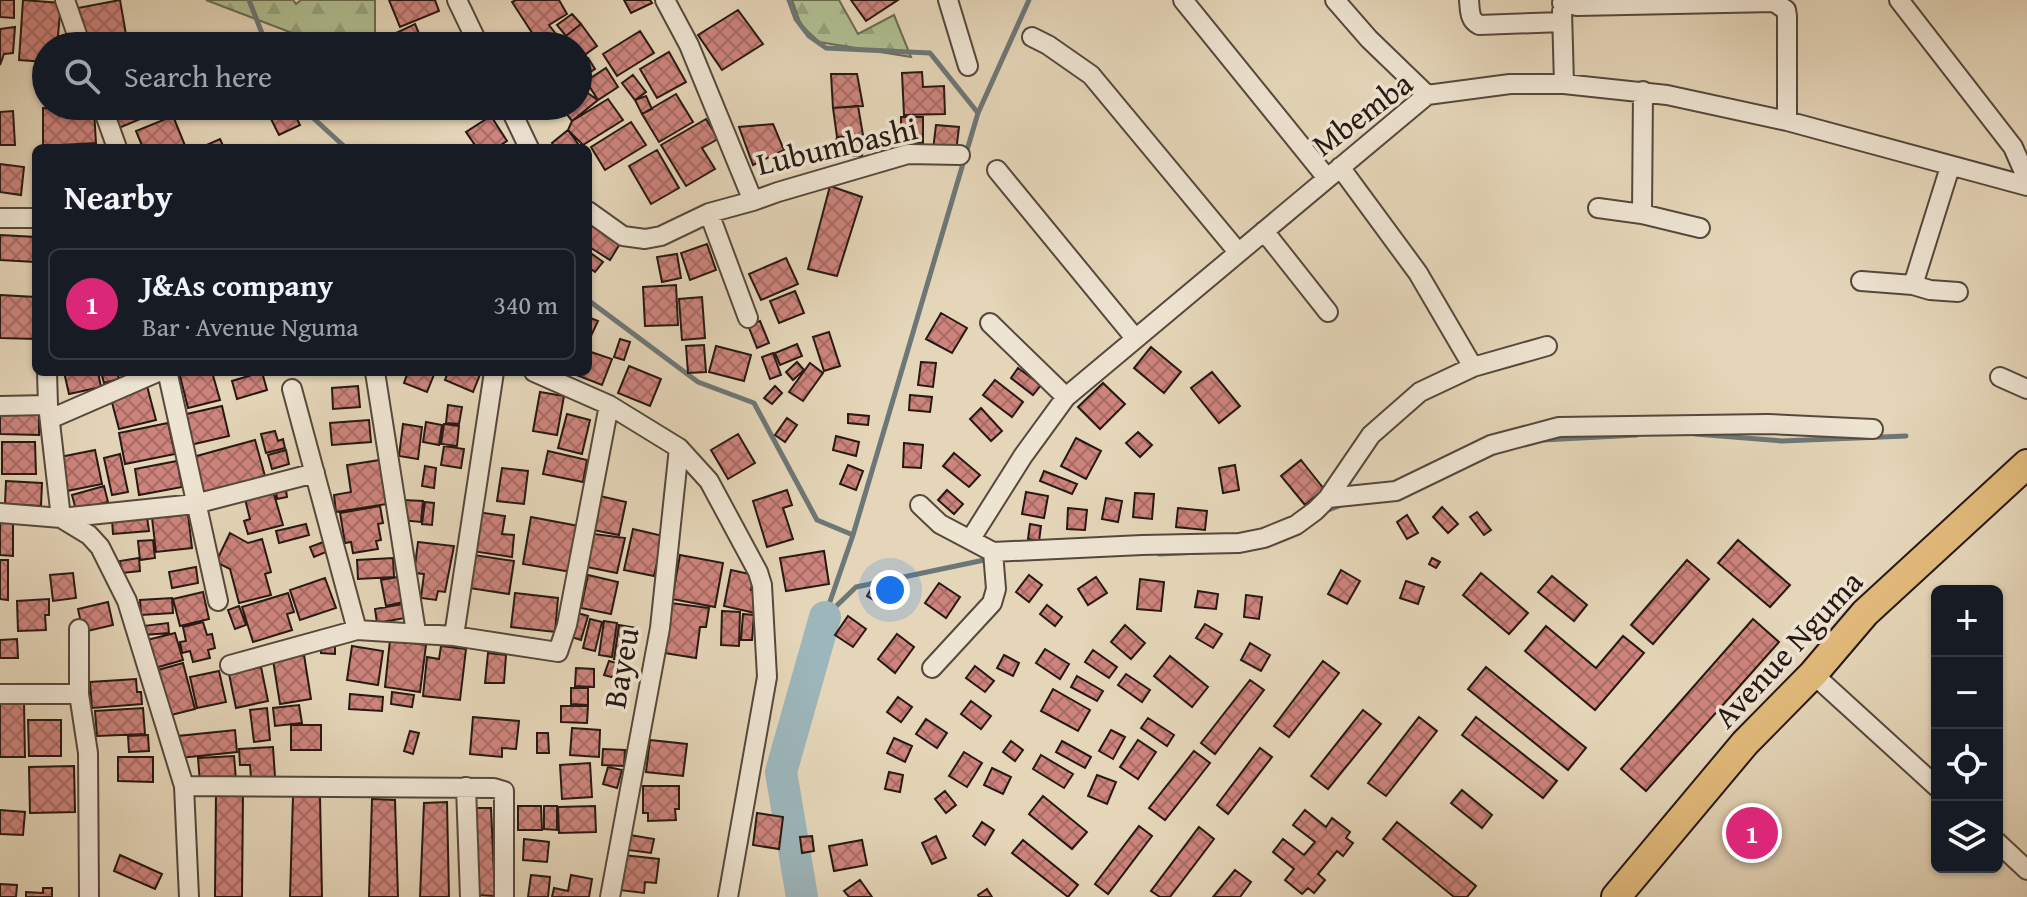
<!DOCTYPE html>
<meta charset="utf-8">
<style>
body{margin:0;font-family:"Gentium Book Plus",serif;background:#242831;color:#f1f3f6}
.controls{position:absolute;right:24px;bottom:24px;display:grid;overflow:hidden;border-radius:12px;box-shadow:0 2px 6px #0004}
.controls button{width:72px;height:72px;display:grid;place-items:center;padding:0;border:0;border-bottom:2px solid #363941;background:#171b24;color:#f1f3f6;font:40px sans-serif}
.you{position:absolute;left:890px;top:590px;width:28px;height:28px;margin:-20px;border:6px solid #fff;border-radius:50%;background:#1a73e8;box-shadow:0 0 0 12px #1a73e833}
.badge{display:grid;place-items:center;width:52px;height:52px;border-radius:50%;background:#db2777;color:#fff;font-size:26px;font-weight:700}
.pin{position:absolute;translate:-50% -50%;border:4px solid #fff;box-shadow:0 2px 8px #0006}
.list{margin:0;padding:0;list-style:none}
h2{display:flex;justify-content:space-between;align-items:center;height:104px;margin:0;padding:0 32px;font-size:34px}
h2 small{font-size:26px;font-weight:400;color:#9ea1a6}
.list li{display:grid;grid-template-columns:52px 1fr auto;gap:24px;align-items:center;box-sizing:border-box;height:112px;margin:0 16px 16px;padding:0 16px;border:2px solid #363941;border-radius:12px}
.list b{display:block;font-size:30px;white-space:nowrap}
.list p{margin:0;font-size:26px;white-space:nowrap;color:#9ea1a6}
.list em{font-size:26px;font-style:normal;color:#9ea1a6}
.icon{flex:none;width:44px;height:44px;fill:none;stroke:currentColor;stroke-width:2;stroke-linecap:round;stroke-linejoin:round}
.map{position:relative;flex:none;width:2027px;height:897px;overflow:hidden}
.search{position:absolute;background:#171b24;box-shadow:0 2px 6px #0004;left:32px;top:32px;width:560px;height:88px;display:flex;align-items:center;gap:20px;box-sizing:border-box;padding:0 28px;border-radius:44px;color:#9ea1a6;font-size:30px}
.panel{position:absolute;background:#171b24;box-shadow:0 2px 6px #0004;left:32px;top:144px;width:560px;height:232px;border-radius:12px}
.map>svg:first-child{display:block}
</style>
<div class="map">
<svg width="2027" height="897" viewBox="0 0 2027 897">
<defs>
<pattern id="forest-firs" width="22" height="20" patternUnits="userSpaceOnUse" patternTransform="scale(2)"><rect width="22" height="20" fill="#b0bf92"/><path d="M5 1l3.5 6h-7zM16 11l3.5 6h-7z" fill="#97a37d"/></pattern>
<pattern id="building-cross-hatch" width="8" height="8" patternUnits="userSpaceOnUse" patternTransform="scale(2)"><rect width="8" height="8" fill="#ce847d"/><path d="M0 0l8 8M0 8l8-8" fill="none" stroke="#a76b65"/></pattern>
</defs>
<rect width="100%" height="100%" fill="#e5d6b9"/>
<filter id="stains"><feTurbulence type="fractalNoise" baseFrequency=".0025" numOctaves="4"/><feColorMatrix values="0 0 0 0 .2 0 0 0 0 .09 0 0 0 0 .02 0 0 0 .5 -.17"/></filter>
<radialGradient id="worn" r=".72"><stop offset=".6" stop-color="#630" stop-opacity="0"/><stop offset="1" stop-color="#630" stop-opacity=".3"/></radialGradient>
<path fill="url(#forest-firs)" stroke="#6b6c52" stroke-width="2" d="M206,0h87l3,4 5,-4h74v36l20,10h-69z
M792,0h47l19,34 36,-19 17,42 -92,-15 -18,-17z"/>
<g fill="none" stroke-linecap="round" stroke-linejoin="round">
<path stroke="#6d7777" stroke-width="5" d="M249,0l18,46
M789,0l7,19 13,17 17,12 104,5 48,60
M300,106l46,42
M588,300l110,82 56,21 63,117 36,15
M1695,434l87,7 124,-5
M1543,440l94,-5
M1323,512l21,-8
M1159,554l61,-3
M825,616l28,-81 125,-422 51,-113
M825,617l31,-30 133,-28"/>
<path stroke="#9cb6bb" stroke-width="32" d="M802,897l-21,-125 44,-155"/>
</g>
<path fill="url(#building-cross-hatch)" stroke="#261812" stroke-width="2" d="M0,0h14v18l-14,-1z
M23,0l38,3 -4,43h-11v16l-27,-2z
M120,0l8,46h-37l-13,-38z
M389,0h46l4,11 -39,16z
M516,0h43l8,14 -18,11 7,9 -16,11 -28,-43z
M624,0h26l2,3 -21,10z
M851,0h47l-32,21z
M738,10l25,34 -41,26 -24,-35z
M572,14l9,10 -15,12 -9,-11z
M415,24l5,12 -19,9 -5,-12z
M581,24l16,22 -15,11 -4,-11h-4l-8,-10z
M15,27l-2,26 -9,1 -4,11v-36z
M640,31l14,22 -37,23 -14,-22z
M566,36l8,10h-24z
M578,52l4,5 6,1 7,11 -17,11z
M669,52l17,30 -29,16 -17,-29z
M606,68l12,19 -20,13 -12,-19z
M922,72l1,15 21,-1 1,28 -41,1 -2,-42z
M831,74h26l6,32 -30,2z
M633,75l13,17 -11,8 -13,-17z
M583,90l15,10 -26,21 -9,-12 3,-3h12v-11z
M676,94l17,28 -34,20 -17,-28z
M646,96l6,13 -10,5 -7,-14z
M608,99l15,21 -40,25 -15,-15 4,-9z
M110,106h39l3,8 -33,14z
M273,106h18l9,19 -21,10 -13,-26z
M542,106h16l-11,8z
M858,106l5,29 -26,2 -4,-29z
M43,108l51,2 2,33 -53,3z
M13,111l2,34h-15v-33z
M173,116l13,32h-43l-7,-17z
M491,116l16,25 -11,7h-19l-11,-16z
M901,117h22v26h-22z
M706,119l12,20 -16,9 13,21 -29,17 -25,-41z
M631,122l15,23 -41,25 -14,-23z
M773,124l11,26 -31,15 -14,-38z
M936,125l23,2 -3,25 -23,-2z
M568,130l13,18h-25l-4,-5z
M863,135l-1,21 -28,-1 3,-18z
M220,139l4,9h-24z
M657,150l22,38 -28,16 -22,-38z
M0,164l24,3 -3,28 -21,-3z
M830,186l32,11 -25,79 -29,-7z
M588,223l33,19 -11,18 -22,-14z
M0,235l36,2 -1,25 -35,-2z
M707,244l9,26 -26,10 -9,-27z
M592,254l11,8 -8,10 -7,-5v-7z
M677,254l4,24 -19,4 -5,-25z
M786,258l12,26 -37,16 -12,-26z
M676,285l2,40 -33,1 -2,-39z
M795,291l9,22 -25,10 -9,-22z
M0,295l36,2v42l-36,-1z
M702,297l3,41 -23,2 -3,-41z
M941,313l26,15 -15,25 -26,-14z
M588,317l10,4 -8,17 -2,-1z
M760,321l9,22 -12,5 -9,-23z
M829,332l11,34 -16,5 -11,-34z
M620,339l10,3 -6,18 -10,-3z
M797,344l5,12 -22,9 -5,-12z
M704,345l2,27 -18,1 -2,-27z
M716,346l35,9 -7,26 -35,-9z
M1151,347l30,25 -17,21 -30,-25z
M588,351l24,8 -10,26 -28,-11v-2h14z
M773,353l8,22 -11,4 -8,-22z
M797,362l7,8 -11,10 -7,-8z
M921,362l15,1 -3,24 -15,-2z
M810,363l13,10 -20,28 -14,-9z
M629,366l32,13 -11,27 -32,-13z
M1018,368l23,17 -8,10 -22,-17z
M64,372h34l3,15 -32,7z
M101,372h16l2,7 -15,4z
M179,372h33l8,28 -32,8z
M262,372l5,18 -30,9 -5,-18z
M408,372h27l-8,20 -23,-9z
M448,372h33l-8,20 -28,-12z
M1212,372l28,34 -21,17 -28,-35z
M995,380l28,22 -11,15 -29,-22z
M1103,383l22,21 -25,25 -22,-22z
M147,386l9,34 -37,9 -9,-34z
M358,386l2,21 -27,2 -1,-21z
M775,386l7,7 -10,11 -8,-6z
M540,392l24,4 -7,39 -24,-4z
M910,395l22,2 -2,15 -21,-2z
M448,405l14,2 -3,17 -13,-1z
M222,406l7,30 -39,9 -8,-30z
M981,408l21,23 -11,10 -21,-22z
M0,414l39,1v20l-39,-1z
M567,414l23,6 -8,34 -24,-6z
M848,414l21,2 -1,9 -20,-2z
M787,418l10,7 -12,17 -10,-7z
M369,420l2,22 -39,3 -2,-22z
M426,422l16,3 -3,20 -16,-3z
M168,423l7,31 -50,10 -6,-31z
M403,424l19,3 -4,32 -19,-3z
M444,424l15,2 -2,20 -16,-2z
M275,431l3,10 5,-2 2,9 -19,5 -5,-19z
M1138,432l14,13 -12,12 -14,-14z
M738,434l17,29 -27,16 -17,-29z
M836,436l23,6 -3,14 -23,-6z
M1076,438l25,13 -15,28 -25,-13z
M255,440l10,36 -62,17 -10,-36z
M2,442h33l1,32h-34z
M904,443l19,2 -2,23 -18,-1z
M444,446l20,3 -3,19 -20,-3z
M95,450l7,34 -35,7 -7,-34z
M286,450l3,14 -17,5 -4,-14z
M548,451l39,9 -4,22 -40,-8z
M954,453l26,22 -11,12 -26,-21z
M120,454l8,38 -16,3 -8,-37z
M380,460l7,44 -51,8 -2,-17 17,-3 -4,-27z
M1301,460l23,29 -19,16 -24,-29z
M177,461l5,26 -43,8 -4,-26z
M848,465l15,6 -7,19 -16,-6z
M1235,465l4,25 -16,3 -4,-25z
M425,466l11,2 -2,20 -12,-2z
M502,468l26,3 -4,33 -27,-3z
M1044,471l33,13 -5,10 -32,-13z
M6,481l36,2 -1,23 -36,-2z
M104,486l4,16 -32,8 -4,-15z
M286,490l1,7 -10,2 -1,-8z
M787,490l5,15 -9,3 10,31 -26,8 -14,-46z
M947,490l16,14 -9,10 -16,-14z
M273,491l10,34 -35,9 -4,-13 6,-2 -5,-20z
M1026,492l22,4 -4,22 -22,-4z
M1135,493l19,1 -2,25 -19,-2z
M600,496l26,6 -7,33 -26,-5z
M1106,498l16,3 -4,21 -16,-3z
M403,500l20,1 -2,21 -20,-2z
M425,502l9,1 -2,22 -10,-1z
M380,506l3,17 -5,1 3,16 -5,1 2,8 -25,4 -2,-11 -6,1 -5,-30z
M1442,507l16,17 -10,9 -15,-16z
M1068,508l19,2 -2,20 -18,-1z
M1178,508l29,3 -2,19 -29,-3z
M477,512l28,4 -3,18 12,1 -2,22 -40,-6z
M1477,512l14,18 -7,5 -14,-18z
M188,514l4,34 -36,4 -4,-34z
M1407,515l11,18 -11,6 -10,-17z
M147,517l2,14 -36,3 -1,-14z
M531,517l48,9 -7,46 -49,-8z
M0,523h13v33l-13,-1z
M306,524l3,11 -30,8 -3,-12z
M1030,524l11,2 -2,15 -11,-2z
M633,529l30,7 -9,40 -30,-6z
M230,533l18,10 14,-4 9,33 -6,2 6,21 -32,8 -9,-34 -14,-7z
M594,534l31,4 -8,35 -30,-6z
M153,540l2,18 -15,2 -2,-19z
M1738,540l52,45 -20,22 -52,-44z
M323,542l3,10 -12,5 -4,-10z
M418,542l36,4 -9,46 -7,-1 -2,9 -15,-2 3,-24 -10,-1z
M824,551l5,33 -43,7 -6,-33z
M474,555l40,6 -5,33 -40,-6z
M680,555l43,8 -8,44 -43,-8z
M139,558l1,13 -18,2 -2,-12z
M393,558l1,19 -36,2 -1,-19z
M1432,558l8,4 -4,6 -7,-4z
M0,560h8v40l-8,-1z
M1687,560l22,19 -56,65 -22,-19z
M196,567l2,16 -26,5 -3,-16z
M731,570l23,5 -3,15 8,2 -4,21 -31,-7z
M1341,570l19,11 -13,23 -19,-10z
M73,573l3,25 -23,3 -3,-26z
M1481,573l47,40 -19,21 -46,-39z
M588,575l30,7 -7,32 -30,-6z
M1029,575l13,10 -13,17 -13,-10z
M1552,576l35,29 -13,16 -36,-29z
M398,577l5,25 -17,4 -5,-26z
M1096,577l11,16 -19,12 -10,-16z
M325,578l11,30 -36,12 -10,-30z
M1140,579l24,3 -3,29 -24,-2z
M1406,581l18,6 -6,17 -18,-6z
M939,583l21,14 -14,21 -21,-15z
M872,587l22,12 -6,9 -21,-12z
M1198,591l20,3 -2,15 -21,-2z
M203,592l6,27 -29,7 -7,-27z
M288,593l6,19 -7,2 5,16 -39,12 -11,-35z
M515,593l43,5 -3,34 -44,-5z
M1246,595l16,2 -3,22 -15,-2z
M172,598l1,15 -32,2 -1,-15z
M49,599v16h-4l1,15 -28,1 -1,-30z
M108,602l5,23 -30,7 -5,-23z
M671,603l38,5 -3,19h-6l-4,31 -32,-5z
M403,604l2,14 -28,5 -2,-14z
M1047,605l15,12 -7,9 -15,-12z
M239,606l7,19 -11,4 -7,-19z
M722,611l18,1 -1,34 -18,-1z
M574,612l14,4 -7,24 -13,-4z
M743,614l11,1 -2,25h-11z
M848,616l18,13 -13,18 -18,-12z
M590,619l12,3 -7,29 -12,-3z
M1753,619l26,23 -133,149 -25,-22z
M604,621l13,2 -5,34 -13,-2z
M203,622l4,13 5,-1 3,14 -7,2 2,8 -17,4 -3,-11 -8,2 -2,-11 6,-1 -3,-14z
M168,623l1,10 -25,2 -1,-9z
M1205,624l17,10 -9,14 -17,-10z
M619,625l18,3 -5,33 -18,-2z
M1125,625l20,18 -14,16 -20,-17z
M1546,626l50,42 27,-32 21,17 -49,57 -70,-59z
M175,633l8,27 -28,8 -8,-28z
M897,634l17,13 -19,26 -17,-14z
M17,639l1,19h-18v-18z
M322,640h13v14l-14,-1z
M390,640l36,5 -6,47 -35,-5z
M1250,643l20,12 -9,16 -20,-11z
M352,646l31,5 -5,34 -31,-5z
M441,646l25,3 -6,51 -37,-4 4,-39 12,2z
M1045,649l24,15 -9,15 -24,-16z
M1093,650l24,17 -8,11 -24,-16z
M488,653l18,2 -2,28h-19z
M304,655l7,44 -31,5 -7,-44z
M1004,655l15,8 -6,13 -16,-8z
M1170,656l38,31 -16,20 -38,-31z
M609,661l18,5 -4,14 -19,-5z
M1323,661l16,12 -50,64 -15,-11z
M183,663l12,46 -28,7 -13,-45z
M975,666l19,15 -9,11 -19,-14z
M261,667l7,34 -32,7 -7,-34z
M1486,667l100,81 -18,22 -100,-81z
M576,668l18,1v18l-19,-1z
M219,671l7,31 -29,6 -7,-31z
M1126,674l24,16 -8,12 -24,-17z
M1077,676l26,15 -6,10 -26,-14z
M136,679l1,13h4l1,12 -50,4 -2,-26z
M1250,680l14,10 -49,64 -14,-11z
M571,688h17v17l-17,-1z
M1053,689l37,21 -12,21 -37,-20z
M392,692l22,3 -2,12 -21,-3z
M350,694l33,3 -1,14 -33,-2z
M898,697l14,10 -11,15 -14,-10z
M971,701l20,15 -10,13 -20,-15z
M24,702l1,55h-25v-54z
M299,705l3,18 -27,3 -2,-18z
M561,706h27l-1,17 -26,-1z
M143,708l2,26 -48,2 -2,-25z
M267,708l3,32 -16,2 -4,-32z
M1363,710l18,14 -53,65 -17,-13z
M473,717l46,4 -3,28 -14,-1v9l-32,-3z
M1419,717l18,14 -51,65 -18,-13z
M1476,717l81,64 -14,17 -81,-63z
M1148,718l26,17 -7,11 -26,-18z
M926,719l21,14 -10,15 -21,-14z
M28,720h33v36h-32z
M291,725h30v25h-30z
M572,728l28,2 -1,27 -29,-2z
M235,730l2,22 -57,6 -2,-22z
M1111,730l14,7 -12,22 -14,-8z
M410,731l9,2 -6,21 -9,-3z
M537,733h11l1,20h-12z
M148,735l1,16 -20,1 -1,-16z
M894,738l18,8 -7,16 -18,-9z
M650,740l37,4 -4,32 -37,-4z
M1138,740l18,12 -18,27 -18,-12z
M1011,741l12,9 -8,11 -12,-9z
M1062,741l29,16 -6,11 -29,-16z
M273,747l2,30 -24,1 -1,-13h-10l-1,-16z
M1260,748l12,9 -44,57 -11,-9z
M603,749l22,1 -1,16 -22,-1z
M1194,751l16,12 -45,57 -16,-12z
M964,752l18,11 -15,24 -18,-11z
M1041,755l32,19 -9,14 -31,-19z
M234,756l2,24 -36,3 -2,-25z
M118,757h35v25l-35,-1z
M590,763l2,34 -30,2 -2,-34z
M74,766l1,46 -45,1 -1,-46z
M608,767l14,3 -5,18 -14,-4z
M992,768l19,9 -8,17 -19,-9z
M889,772l14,3 -3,17 -15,-3z
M1097,775l19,7 -9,22 -19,-8z
M643,786h36v23h-4l1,11 -28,1v-8h-5z
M1462,790l30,25 -10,13 -31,-25z
M945,791l11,14 -10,8 -11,-14z
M216,792l27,1 -1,104h-27z
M293,796l27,1 2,100h-32z
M1043,796l44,36 -15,17 -43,-35z
M372,799l23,1 3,97h-29z
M447,802l2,95h-29l4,-94z
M518,806h23l1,24h-24z
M544,806h13v24l-13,-1z
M595,806l1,26 -37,1 -1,-26z
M475,808h16l4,88 -18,-1z
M0,810l25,2 -2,23 -23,-1z
M1305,810l21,17 6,-9 18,14 -4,6 7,5 -10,13 -6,-5 -19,23 7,6 -11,13 -6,-5 -6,6 -17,-14 9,-11 -21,-17 10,-13 21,16 11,-13 -22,-17z
M757,813l26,4 -4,32 -26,-4z
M982,822l12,8 -9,15 -12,-9z
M1397,822l79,64 -9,11h-13l-71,-58z
M1139,826l13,10 -44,58 -13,-10z
M1199,827l15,12 -44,58h-10l-9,-6z
M630,835l24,4 -3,14 -23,-3z
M812,836l2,15 -12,2 -2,-16z
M936,836l10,22 -14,6 -10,-21z
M524,839l25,3 -2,20 -24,-2z
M862,840l5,25 -33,6 -5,-25z
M1023,840l55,45 -10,12 -56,-44z
M120,855l42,19 -7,15 -41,-18z
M623,855l36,4 -3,24 -11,-1 -1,11 -25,-3z
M1235,870l16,12 -11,15h-27z
M531,875l19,2 -2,20h-20z
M571,875l21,4 -3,18h-37l2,-9 14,3z
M860,880l12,17h-23l-5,-6z
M0,884l17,1 -1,12h-16z
M43,888h9v9h-26v-5l17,1z
M987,889l5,8h-13l-1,-2z"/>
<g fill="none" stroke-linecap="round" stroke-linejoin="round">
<defs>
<path id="street" d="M65,0l16,46
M457,0l22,46
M665,0l24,45 64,156 25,-9 130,-38 52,1
M948,0l20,66
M1183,0l144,178
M1335,0l34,39 58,56
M1469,0c1,10 0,20 10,25l83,-3
M1899,0l114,147 14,32
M1562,3l15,3 197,-4 12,8 1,6v105
M1562,11l2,73
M1032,37l16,8 43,30 147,177
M102,106l15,42
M509,106l20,42
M1340,167l78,106 55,94
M997,170l138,168
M1598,208l44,6 58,14
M588,211l35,25 22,3 16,-3 48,-23 44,-12
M709,213l39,105
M1642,214l1,-123
M0,218h36
M1264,231l64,81
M1861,281l52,4 17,5 28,2
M1913,285l37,-118
M990,323l76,74
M47,372l1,33 13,113 28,17 11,12 27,54 57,185
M164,372l4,3 50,226
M375,372l41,260
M534,372l75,33 70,43 30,33 49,91 4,13 5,92 -39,220
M2000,377l27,12
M292,389l65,241
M0,406l48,-1
M50,419l108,-47
M1328,498l68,-7 95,-46 68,-18 209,-3 105,5
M920,505l20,19 53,28 149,-7 97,-2 25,-5 32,-13 19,-14 13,-13 43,-63 49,-43 53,-25 74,-21
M0,513l61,5 134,-14 120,-31
M970,540l53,-84 43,-59 361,-302 83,-11h54l103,11 120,26 240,65
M79,629v65l9,59 1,144
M454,636l40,-264
M230,665l127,-35 97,6 104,16 9,-27 42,-220
M932,668l60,-65 4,-14 -3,-37
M1813,674l124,113
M0,694h79
M466,787l4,110
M1997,842l30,28
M189,897l-5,-111 310,2 10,3v106
M610,897l50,-269 19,-180"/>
<path id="primary" d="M1616,897l129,-154 68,-69 52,-61 162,-149"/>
</defs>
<use href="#street" stroke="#56483c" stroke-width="22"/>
<use href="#primary" stroke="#261812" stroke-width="32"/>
<use href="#street" stroke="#eee4d2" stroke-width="18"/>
<use href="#primary" stroke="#e2bb7c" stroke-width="28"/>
</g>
<g text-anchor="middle" stroke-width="7" stroke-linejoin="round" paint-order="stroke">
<g font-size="32" fill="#261812" stroke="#eee4d2">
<text transform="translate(1362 114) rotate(-37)" y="11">Mbemba</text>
<text transform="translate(837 146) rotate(-13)" y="11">Lubumbashi</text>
<text transform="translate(1788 649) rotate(-47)" y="11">Avenue Nguma</text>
<text transform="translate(621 668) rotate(-80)" y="11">Bayeu</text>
</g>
</g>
<rect width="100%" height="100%" filter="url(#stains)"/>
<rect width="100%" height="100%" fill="url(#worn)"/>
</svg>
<div class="controls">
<button>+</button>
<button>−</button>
<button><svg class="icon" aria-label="locate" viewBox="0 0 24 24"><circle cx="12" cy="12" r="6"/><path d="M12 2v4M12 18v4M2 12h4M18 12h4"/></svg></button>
<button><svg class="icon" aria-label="layers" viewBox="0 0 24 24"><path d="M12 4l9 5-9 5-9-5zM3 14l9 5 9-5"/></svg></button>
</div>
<div class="you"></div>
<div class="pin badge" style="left:1752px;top:833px">1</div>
<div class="search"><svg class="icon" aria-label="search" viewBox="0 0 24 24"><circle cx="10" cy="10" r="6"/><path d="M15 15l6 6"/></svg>Search here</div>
<section class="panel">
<h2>Nearby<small></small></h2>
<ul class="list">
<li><span class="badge">1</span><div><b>J&amp;As company</b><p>Bar · Avenue Nguma</p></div><em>340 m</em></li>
</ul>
</section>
</div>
